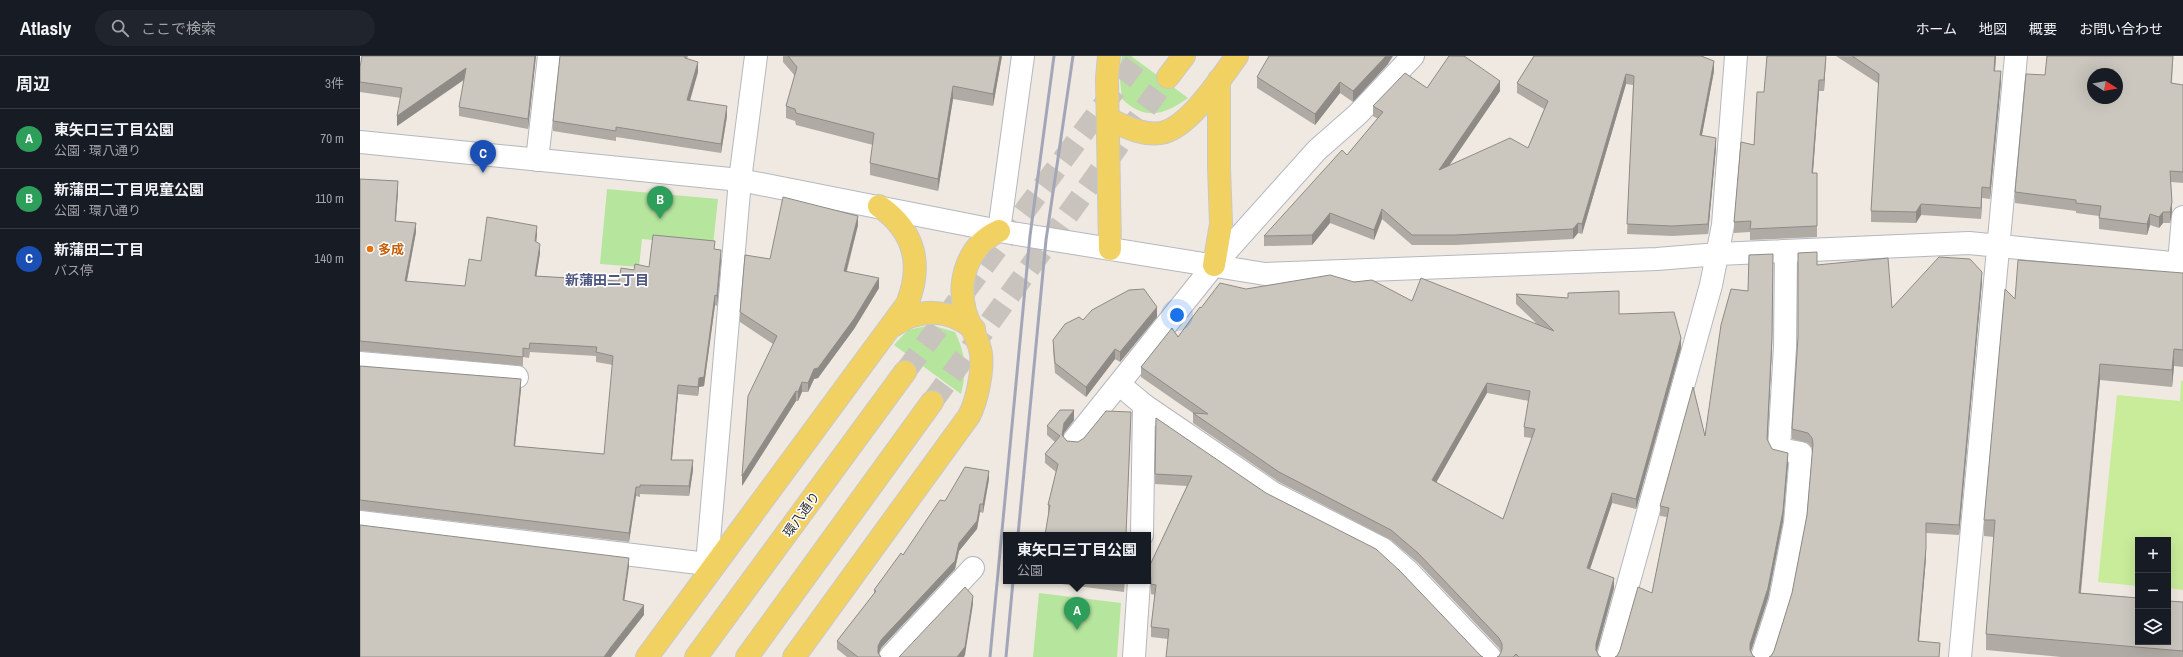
<!DOCTYPE html>
<html lang="ja">
<meta charset="utf-8">
<style>
body{margin:0;font-family:"Archivo Narrow","Noto Sans JP",sans-serif;background:#20242c;color:#f1f3f6}
.controls{position:absolute;right:12px;bottom:12px;display:grid;overflow:hidden;border-radius:0px;box-shadow:0 4px 16px #0002}
.controls button{width:36px;height:36px;display:grid;place-items:center;padding:0;border:0;border-bottom:1px solid #363941;background:#171b24;color:#f1f3f6;font:20px sans-serif}
.compass{position:absolute;left:1727px;top:12px;width:36px;height:36px;border-radius:50%;background:#171b24;box-shadow:0 4px 16px #0002;rotate:101deg}
.you{position:absolute;left:817px;top:259px;width:14px;height:14px;margin:-10px;border:3px solid #fff;border-radius:50%;background:#1a73e8;box-shadow:0 0 0 6px #1a73e833}
.badge{display:grid;place-items:center;width:26px;height:26px;border-radius:50%;background:#0b8043;color:#fff;font-size:13px;font-weight:700}
.pin{position:absolute;translate:-50% -33px;filter:drop-shadow(0 1px 2px #0008)}
.pin::after{content:'';position:absolute;top:21px;width:14px;height:12px;background:inherit;clip-path:polygon(0 0,100% 0,50% 100%)}
.popup{position:absolute;left:643px;top:476px;width:148px;height:52px;box-sizing:border-box;display:grid;place-content:center;border-radius:0px;background:#171b24;filter:drop-shadow(0 1px 3px #0005);font-size:13px;white-space:nowrap;color:#9ea1a6}
.popup b{font-size:15px;color:#f1f3f6}
.popup::after{content:'';position:absolute;left:50%;top:100%;margin-left:-8px;border:8px solid transparent;border-top-color:#171b24}
.list{margin:0;padding:0;list-style:none}
h2{display:flex;justify-content:space-between;align-items:center;height:52px;margin:0;padding:0 16px;font-size:17px}
h2 small{font-size:13px;font-weight:400;color:#9ea1a6}
.list li{display:grid;grid-template-columns:26px 1fr auto;gap:12px;align-items:center;box-sizing:border-box;height:60px;padding:0 16px;border-top:1px solid #363941}
.list b{display:block;font-size:15px;white-space:nowrap}
.list p{margin:0;font-size:13px;white-space:nowrap;color:#9ea1a6}
.list em{font-size:13px;font-style:normal;color:#9ea1a6}
.icon{flex:none;width:22px;height:22px;fill:none;stroke:currentColor;stroke-width:2;stroke-linecap:round;stroke-linejoin:round}
.map{position:relative;flex:none;width:1823px;height:601px;overflow:hidden}
header{display:flex;align-items:center;gap:24px;box-sizing:border-box;height:56px;padding:0 20px;background:#171b24;border-bottom:1px solid #363941}
header strong{font-size:19px}
nav{display:flex;gap:22px;margin-inline-start:auto;font-size:14px}
.search{width:280px;height:36px;background:#20242c;display:flex;align-items:center;gap:10px;box-sizing:border-box;padding:0 14px;border-radius:22px;color:#9ea1a6;font-size:15px}
main{display:flex}
aside{flex:1;background:#171b24}
.map>svg:first-child{display:block}
</style>
<header>
<strong>Atlasly</strong>
<div class="search"><svg class="icon" aria-label="search" viewBox="0 0 24 24"><circle cx="10" cy="10" r="6"/><path d="M15 15l6 6"/></svg>ここで検索</div>
<nav><a>ホーム</a><a>地図</a><a>概要</a><a>お問い合わせ</a></nav>
</header>
<main>
<aside>
<h2>周辺<small>3件</small></h2>
<ul class="list">
<li><span class="badge" style="background:#2e9e5b">A</span><div><b>東矢口三丁目公園</b><p>公園 · 環八通り</p></div><em>70 m</em></li>
<li><span class="badge" style="background:#2e9e5b">B</span><div><b>新蒲田二丁目児童公園</b><p>公園 · 環八通り</p></div><em>110 m</em></li>
<li><span class="badge" style="background:#1a4fb4">C</span><div><b>新蒲田二丁目</b><p>バス停</p></div><em>140 m</em></li>
</ul>
</aside>
<div class="map">
<svg width="1823" height="601" viewBox="0 0 1823 601">
<rect width="100%" height="100%" fill="#efe9e1"/>
<path fill="#b6e59e" d="M762,0h9l57,42c-24,17 -42,23 -66,1l-3,-28z
M247,133l111,10 -5,47 -71,-7 -3,28 -39,-3z
M571,269l24,7c11,23 12,38 6,62l-67,-49 14,-15z
M679,537l82,10 -4,54h-84z"/>
<path fill="#c9ec9a" d="M1821,325h2v209l-15,-2v-48h-30v46l-40,-4 19,-187 63,6z"/>
<g fill="none" stroke-linecap="round" stroke-linejoin="round">
<path stroke="#c8c4bd" stroke-width="22" stroke-dasharray="22 11" stroke-linecap="butt" d="M545,316l235,-316
M572,346l236,-325"/>
<defs>
<path id="minor" d="M0,86l380,38 259,51 266,43 392,-15 61,-5 251,-11 214,21
M177,104l12,-104
M639,175l24,-175
M1819,207l4,-46
M0,307l157,14
M760,329l24,20 129,88 110,56 26,23 81,85
M714,384l140,-175 103,-115 41,-36 55,-58
M0,466l347,42
M782,479l2,-130
M352,512l-5,-4 33,-384 16,-124
M530,601l83,-89
M774,601l5,-76
M1248,601l103,-372 12,-60 13,-169
M1402,601l18,-56 15,-78 6,-70 -22,-4 6,-102 1,-96
M1600,601l56,-601"/>
<path id="major" d="M749,0l-2,22 3,171
M808,21l16,-21
M748,63c16,7 34,17 53,14 28,-5 59,-54 76,-77
M854,209l7,-41 -2,-57v-87
M533,270c26,-18 56,-18 81,3
M287,601l260,-353c16,-39 8,-73 -28,-98
M336,601l209,-285
M387,601l185,-255
M434,601l175,-241c8,-15 14,-45 12,-62 -2,-16 -12,-28 -16,-43 -8,-31 3,-66 34,-80"/>
</defs>
<use href="#minor" stroke="#b4b7c1" stroke-width="24"/>
<use href="#major" stroke="#c9c9c9" stroke-width="24"/>
<use href="#minor" stroke="#fff" stroke-width="22"/>
<use href="#major" stroke="#f2d163" stroke-width="22"/>
<path stroke="#a3a6b8" stroke-width="3" d="M658,479l28,-295 27,-184
M630,601l40,-421 24,-180
M646,601l7,-76"/>
</g>
<path fill="#afaba4" fill-rule="evenodd" d="M2,0h174l-8,73 -69,-13v-9l5,-27 -67,46 4,-28 -41,-6v-25z
M200,0h128l-1,3 11,13 -8,29 37,15 -6,37 -105,-16v4l-63,-10v-10z
M423,0h219l-9,50 -40,-7 -15,92 -68,-16v-12l3,-18 -77,-20 -1,-4 -9,-3v-12l9,-30 -12,-14z
M1174,0h170l-1,1 11,14 -12,64 14,13 -8,86 -36,2 -45,-2 6,-149 -7,-1 -44,150 -4,-1 -5,6 -118,6h-43l-30,-26 -8,21 -44,-17 -18,22 -48,1v-10l83,-81 31,-36 -5,-3v-10l54,-18 73,3 -51,75 79,-18 16,-39 -27,-16v-10z
M1407,0h59l-2,35h-5l-6,82h4v64l-67,3v-8l-16,1v-11l20,-77 10,-53z
M1476,0h160l-1,15 6,11 -11,117 -8,-1 -1,21 -60,-4 -5,8 -45,-1v-11l8,-127z
M1687,0h126l-1,27 11,2v98l-12,-1 1,30 -2,11h-7l-4,5 -9,-3 -3,10 -48,-6v-13l-23,-3v-2l-61,-8v-11l30,-117z
M1028,8l-35,38 -13,-9 -25,32 -58,-37v-11z
M0,123l38,12 -2,30 20,11 -9,49 58,5 16,-25 56,-26 -1,7 4,11 -4,23 83,5 15,-11 15,-3 66,-18 6,11 -4,46 -2,-1 -11,81 -5,1 -1,9 -20,-2 -6,66 21,10 -4,26 -49,-2v3l-4,-1 -7,46 -269,-32v-144l161,23 -6,57 89,8 9,-89 -17,-3v-6l-66,-4 -1,6 -6,-1v9l-163,-15z
M498,169l-11,46 32,17 -25,41 -36,49 -4,1 -6,13h-6l-4,9h-2l-54,85 31,-142 -33,-22v-10l30,-53z
M1457,209l75,43 90,-26 -23,253 -33,-2v25l-7,83 21,12 -169,3 3,-5 18,-58 15,-78 6,-64 -1,-3 -4,-5 -16,-4v-10z
M1823,217v94l-9,-1 -2,21 -72,-7 -19,213 102,9v55h-122l-75,-7v-16l8,-97 -10,-1v-16l31,-221z
M886,233l166,12 125,23 -21,-20v-10l103,20 62,34 -45,161 -24,-6 -22,66 24,19 -17,63 2,5 2,1h-104l2,-1 2,-4 -2,-4 -81,-85 -27,-23 -112,-58 -86,-59v-10l-52,-36v-10l37,-30 23,-29zM1127,337l42,8 -5,26v10l8,1 -29,81 -67,-37z
M797,261l-37,45 -5,-3 -29,38 -31,-24 -2,-23v-10l30,-20z
M1412,291l-5,93 5,9 16,14 -5,58 -15,77 -17,53 2,5h-136l35,-63 15,-76 -7,-1v-10l45,-70z
M796,362l325,238 -313,-17 -17,-2v-10l4,-32 -4,-1 -1,-29 37,-79 -32,-2z
M714,364l-10,13 -1,3 4,5 11,1 53,-21 -82,93h-1v-9l8,-33 -11,-9v-9l10,-12 -8,-7v-9z
M629,423l-6,34 -3,-1 -3,17 -18,22 -4,18 -74,79 -2,5 2,4h-34l-10,-8v-8l37,-47v-4l29,-35 42,-54z
M678,525h87l-1,11z"/>
<path fill="#8e8b86" d="M175,0h1l-8,73v-10z
M640,0h2l-9,50v-12z
M1026,0h7l-5,8 -35,38v-11z
M1466,0l-2,35v-11z
M1635,0h1l-2,26v-11z
M1354,5v10l-14,74v-10z
M338,6v10l-11,38v-10z
M106,12v10l-69,48v-10z
M1641,15v11l-11,117v-11z
M1266,18v10l-44,150v-10z
M1459,24v11l-7,93v-11z
M1140,25v10l-61,89v-10z
M980,26v11l-25,32v-11z
M593,30v13l-15,92v-12z
M367,50v10l-6,37v-9z
M1356,82v10l-8,86v-10z
M38,125v10l-3,40v-10z
M1622,131v11l-1,21v-11z
M1812,146v10l-2,11v-11z
M1561,148v11l-5,8v-11z
M1022,153v10l-8,21v-10z
M1803,156v11l-4,5v-11z
M970,157v10l-18,22v-10z
M1790,158v11l-3,10v-11z
M498,160v9l-14,55v-9z
M56,167v9l-11,58v-9z
M1218,167v10l-5,6v-10z
M177,170v9l-2,16v-10z
M180,188v9l-5,32v-9z
M361,194v10l-4,46v-10z
M1413,198l-1,93 -5,102v-10z
M1622,216v10l-23,253v-10z
M519,222v10l-25,41 -36,49 -4,1 -6,13v-9l6,-14z
M355,239v10l-11,81 -5,1 -1,9v-9l1,-9z
M797,251v10l-37,45v-10z
M1321,282v10l-45,161v-10z
M755,293v10l-29,38v-10z
M1814,293v17l-2,21v-17z
M1740,308v16l-21,229v-16z
M161,323v10l-7,66v-9z
M442,326v10l-4,9v-9z
M1127,327v10l-55,97v-10z
M318,329v9l-7,75v-9z
M436,335v10l-54,85v-10z
M714,354v10l-10,13 -2,11v-9l2,-12z
M771,356v9l-5,114z
M1428,397v10l-5,58 -15,77 -18,56v-10z
M333,404v10l-4,26v-10z
M629,415v8l-6,34v-9z
M276,431v9l-7,46v-9z
M1252,437v10l-25,75v-10z
M620,448v8l-3,17 -18,22 -4,18 -74,79 -3,7v-9l3,-6 78,-97z
M1566,492v10l-8,93v-10z
M269,502v9l-6,43v-10z
M1254,522v10l-18,66v-10z
M613,540v8l-8,51 -1,2h-7z
M284,549v10l-33,42h-7l7,-10z"/>
<path fill="#cbc7bf" stroke="#8e8b86" fill-rule="evenodd" d="M2,0h173l-7,63 -69,-12 7,-39 -69,48 5,-28 -42,-6v-15z
M200,0h125v2l13,4 -11,38 40,6 -6,38 -105,-17v4l-63,-10z
M428,0h212l-7,38 -40,-8 -15,93 -68,-16 4,-30 -78,-20 -1,-4 -9,-3 11,-39z
M909,0h117l-33,35 -13,-9 -25,32 -58,-37z
M1089,0h15l36,25 -61,89 71,-32 18,10 20,-47 -31,-18 17,-27h167l13,5 -14,74 16,3 -8,86 -36,2 -45,-2 7,-148 -8,-2 -44,150 -4,-1 -5,6 -118,6h-43l-30,-26 -8,21 -44,-17 -18,22 -48,1 78,-86 5,5 36,-43 -10,-6 32,-33 22,15z
M1407,0h59l-2,24h-5l-7,93h5v53l-67,3 1,-8 -17,1 7,-80 13,3 3,-53h7z
M1492,0h143l-1,15h7l-11,117 -8,-1 -1,21 -60,-4 -5,8 -45,-1 8,-137z
M1687,0h126l-2,27 12,2v87l-13,-1 2,31 -2,10h-7l-4,5 -9,-3 -3,10 -48,-6 2,-12 -25,-3v-3l-61,-8 11,-118 19,1zM1733,18h24v24h-24z
M0,123l38,2 -3,40 21,2 -11,58 60,5 4,-27 12,2 6,-44 50,9 -2,15 5,3 -5,32 84,5 2,-13 13,2 1,-6 14,3 4,-32 62,6 -1,8 7,1 -4,46 -2,-1 -11,82 -5,1 -1,9 -20,-2 -7,75h22l-4,26 -49,-1v2h-4l-7,46 -269,-33v-134l161,13 -7,67 90,8 9,-98 -17,-4 1,-5 -67,-4 -1,6 -6,-1v9l-163,-16z
M423,141l75,19 -14,55 35,7 -25,41 -36,49 -4,1 -6,14 -6,-1 -4,10 -2,-1 -54,85 6,-80 29,-60 -37,-24 5,-57 25,4z
M1457,196v13l71,-7 4,50 47,-51 31,2 12,13 -23,253 -33,-2v25l-8,93 22,2 -1,14h-170l2,-1 3,-5 18,-58 15,-78 6,-71 -1,-6 -4,-5 -16,-4 6,-92v-84z
M1413,198l-1,83 -5,102 5,10 16,4 -5,58 -15,77 -18,56v6l3,6 2,1h-140l2,-1 3,-6 18,-63 14,6 17,-85 -9,-2 33,-119 12,49 16,-111 10,-36 17,2 1,-36z
M1658,204l165,13v77l-9,-1 -2,21 -72,-6 -21,229 59,5v44h30v-41l15,1v49l-197,-17 9,-114h-11l21,-231 10,10z
M970,219l24,7 18,-2 40,21 9,-23 133,53 -38,-37 52,4v-5l51,-2v23l55,-2 7,26 -45,161 -24,-6 -25,75 27,10 -18,66v6l3,6 2,1h-82l-3,-3 -3,3h-16l2,-1 3,-6v-6l-3,-6 -81,-85 -27,-23 -112,-58 -86,-59 15,1 -67,-47 31,-39 6,9 22,-30 1,1 19,-25 26,6zM1127,327l43,8 -6,36 11,2 -32,90 -71,-39z
M784,233l13,18 -37,45 -5,-3 -29,38 -31,-24 -2,-23 12,-16 14,-7 4,3 9,-10 37,-20z
M700,354h14l-10,13 -2,12 5,6 11,1 6,-4 22,-27 25,1 -5,123h-81l5,-30h-2l10,-41 -13,-10 15,-18 -13,-10z
M796,362l110,75 110,56 24,22 81,85 2,1h-317l3,-28 -18,-2 5,-42 -5,-1 -1,-19 42,-89 -37,-2z
M605,411l24,4 -6,33h-3l-3,17 -18,22 -4,18 -74,79 -3,6v7l3,4h-23l-21,-16 39,-50 -2,-1 27,-37 2,2 37,-55 5,1z
M0,469l269,33 -6,42 21,5 -33,42 -7,10h-244z
M754,525h10v1z
M605,531l8,9 -8,51 -8,10h-58z"/>
<circle fill="#e8710a" stroke="#fff" stroke-width="1.5" cx="10" cy="193" r="4"/>
<g text-anchor="middle" stroke-width="3" stroke-linejoin="round" paint-order="stroke">
<g font-size="13" font-weight="bold" fill="#c56008" stroke="#fff" text-anchor="start">
<text x="18" y="198">多成</text>
</g>
<g font-size="13" fill="#2e2e2e" stroke="#fff">
<text transform="translate(441 458) rotate(-54)" y="5">環八通り</text>
</g>
<g font-size="14" font-weight="bold" fill="#4d5680" stroke="#fff">
<text x="247" y="229">新蒲田二丁目</text>
</g>
</g>
</svg>
<div class="controls">
<button>+</button>
<button>−</button>
<button><svg class="icon" aria-label="layers" viewBox="0 0 24 24"><path d="M12 4l9 5-9 5-9-5zM3 14l9 5 9-5"/></svg></button>
</div>
<svg class="compass" viewBox="-18 -18 36 36"><path d="M0-13l5 13h-10z" fill="#e53935"/><path d="M0 13l5-13h-10z" fill="#9ea1a6"/></svg>
<div class="you"></div>
<div class="pin badge" style="left:717px;top:574px;background:#2e9e5b">A</div>
<div class="popup"><b>東矢口三丁目公園</b>公園</div>
<div class="pin badge" style="left:300px;top:163px;background:#2e9e5b">B</div>
<div class="pin badge" style="left:123px;top:117px;background:#1a4fb4">C</div>
</div>
</main>
